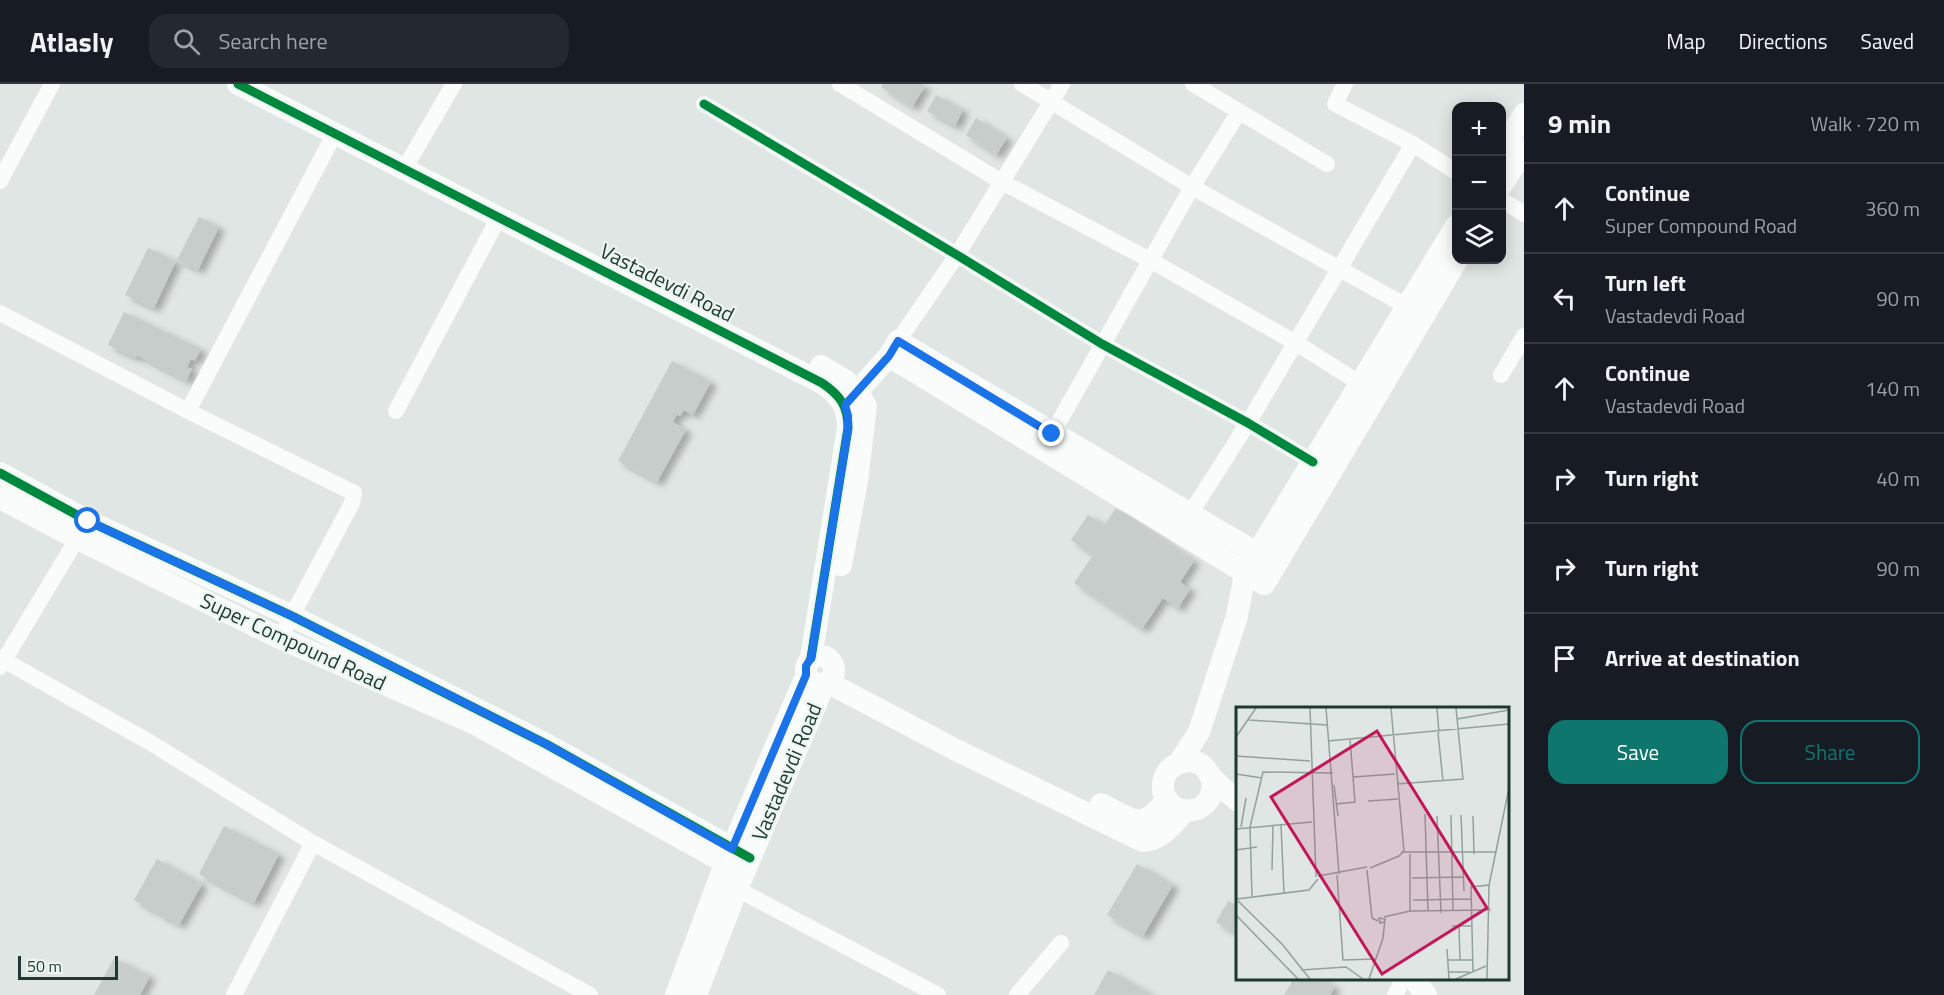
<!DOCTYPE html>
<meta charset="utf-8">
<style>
body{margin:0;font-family:"Titillium Web",sans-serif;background:#242831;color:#f1f3f6}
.controls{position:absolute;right:18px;top:18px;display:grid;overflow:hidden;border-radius:12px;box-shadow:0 3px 15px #0003}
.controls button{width:54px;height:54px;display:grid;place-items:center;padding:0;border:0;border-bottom:2px solid #363941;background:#171b24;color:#f1f3f6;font:30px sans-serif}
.scale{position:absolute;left:18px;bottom:15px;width:100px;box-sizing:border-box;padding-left:6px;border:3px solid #1e3931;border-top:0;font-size:16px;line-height:21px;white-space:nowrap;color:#1e3931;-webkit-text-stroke:4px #edf6f1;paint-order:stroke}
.stop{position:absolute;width:18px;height:18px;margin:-14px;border:4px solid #1a73e8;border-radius:50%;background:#fff}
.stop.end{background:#1a73e8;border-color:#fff;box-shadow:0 2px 6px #0008}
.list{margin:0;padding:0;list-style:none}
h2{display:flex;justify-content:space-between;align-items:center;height:78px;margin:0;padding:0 24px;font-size:26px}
h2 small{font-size:20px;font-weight:400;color:#9ea1a6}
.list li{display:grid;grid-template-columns:39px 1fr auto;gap:18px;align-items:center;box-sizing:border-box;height:90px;padding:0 24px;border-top:2px solid #363941}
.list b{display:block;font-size:22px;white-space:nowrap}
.list p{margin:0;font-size:20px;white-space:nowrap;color:#9ea1a6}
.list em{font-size:20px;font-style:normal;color:#9ea1a6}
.actions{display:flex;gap:12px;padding:18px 24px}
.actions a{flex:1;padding:14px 0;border:2px solid #0f766e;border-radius:18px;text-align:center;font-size:21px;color:#0f766e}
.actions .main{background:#0f766e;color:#fff}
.icon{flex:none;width:33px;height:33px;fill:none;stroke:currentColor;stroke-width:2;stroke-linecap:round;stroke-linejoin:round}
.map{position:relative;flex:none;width:1524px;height:911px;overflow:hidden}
header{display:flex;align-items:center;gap:36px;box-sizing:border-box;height:84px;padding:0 30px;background:#171b24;border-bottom:2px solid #363941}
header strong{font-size:28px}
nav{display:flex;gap:33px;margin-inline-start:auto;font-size:21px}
.search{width:420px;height:54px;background:#242831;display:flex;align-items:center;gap:15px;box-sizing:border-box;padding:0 21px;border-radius:18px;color:#9ea1a6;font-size:22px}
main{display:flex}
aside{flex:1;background:#171b24}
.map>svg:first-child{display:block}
</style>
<header>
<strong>Atlasly</strong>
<div class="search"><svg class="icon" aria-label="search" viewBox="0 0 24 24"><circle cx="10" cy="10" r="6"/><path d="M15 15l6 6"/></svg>Search here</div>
<nav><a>Map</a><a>Directions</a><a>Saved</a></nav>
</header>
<main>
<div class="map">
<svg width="1524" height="911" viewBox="0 0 1524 911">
<defs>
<filter id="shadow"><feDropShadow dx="6" dy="4" stdDeviation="3" flood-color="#0004"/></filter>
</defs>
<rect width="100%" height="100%" fill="#e0e6e3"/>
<path fill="#c7cdca" filter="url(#shadow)" d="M883,0h39l3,2 -13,21 -31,-20z
M936,11l27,15 -8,16 -28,-15z
M976,34l31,20 -11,17 -30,-20z
M199,133l20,10 -21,43 -21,-10z
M148,164l28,13 -22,47 -29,-13z
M124,228l77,37 -6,12 -4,-2 -4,8 5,2 -6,12 -49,-26 -1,3 -28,-13z
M672,277l39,21 -18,33 -9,-5 -4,6 -3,-2 -4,8 13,8 -29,52 -39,-21z
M1116,424l78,53 -14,21 10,7 -12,19 -15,-10 -21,31 -68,-46 19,-28 -22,-15 17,-25 16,10z
M224,742l55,28 -25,49 -55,-29z
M157,775l45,25 -23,41 -45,-25z
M1137,780l36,21 -30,51 -36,-21z
M1228,817l10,5v29l-22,-13z
M114,874l36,18 -10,19h-46z
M1108,886l44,25h-58z
M1294,894h26l15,9 -5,8h-46z"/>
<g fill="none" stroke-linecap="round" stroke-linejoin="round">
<path stroke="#fafbfb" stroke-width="16" d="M840,0l162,98 148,78 146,83 73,46
M1022,0l170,103 216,120
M1193,0l134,80
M1345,0l-10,20 78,40 43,28
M704,20l253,151 145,89 146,79 65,39
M404,85l50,-85
M0,97l52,-97
M1502,116l22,14
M0,229l188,98 166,82 -2,10 -72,135
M898,257l59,-86 105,-171
M1501,291l23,-39
M188,327l147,-278
M396,327l103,-194
M1052,350l140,-247 47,-75
M1190,430l58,-91 165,-279
M0,574l151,85 162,100 277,152
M0,583l83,-138
M737,805l201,106
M234,911l79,-152
M1017,911l44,-52
M1395,911l9,-17"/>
<path stroke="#fafbfb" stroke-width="22" d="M238,0l584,299c18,12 26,23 26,45l-37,230
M1502,67l22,-37
M1502,101l22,-35
M889,272l375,228
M821,282l25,15 12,11 8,14 -9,75 -16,84
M848,318l41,-46 9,-15 377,223
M0,389l88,48 204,95 254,128 204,114
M0,414l78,41 202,99 193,85 271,150
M1268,494l189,-318
M806 586a14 14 0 1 1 28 0a14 14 0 1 1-28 0Z
M827,598l129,68 187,91c18,0 30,-17 42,-30
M1179,679l20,-31 38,-116 8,-43 211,-347
M1212,694c7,46 -58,40 -48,1 4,-15 24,-23 38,-14 5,4 7,10 11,14 7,8 17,15 25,22
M1101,720c33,16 40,29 66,-5
M1413,894l13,17
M676,911l49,-131 81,-188
M696,911l41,-106 88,-206"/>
<defs>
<path id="cycleway" d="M238,0l584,299c18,12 26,23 26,45l-37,230
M704,20l253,151 145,89 146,79 65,39
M0,389l88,48 204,95 254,128 204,114"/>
</defs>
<use href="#cycleway" stroke="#edf6f1" stroke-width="13"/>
<use href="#cycleway" stroke="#00873e" stroke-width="9"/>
</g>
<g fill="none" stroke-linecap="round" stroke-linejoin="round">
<path stroke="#1a73e8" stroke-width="8" d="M88,437l204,95 84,42 170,86 186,105 74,-174v-9l5,-8 37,-230v-12l-3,-11 44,-49 9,-15 154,93"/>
</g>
<g text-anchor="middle" stroke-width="4.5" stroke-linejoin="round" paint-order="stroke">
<g font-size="21" fill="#1e3931" stroke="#edf6f1">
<text transform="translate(667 199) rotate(27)" y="7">Vastadevdi Road</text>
<text transform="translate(293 558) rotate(25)" y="7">Super Compound Road</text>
<text transform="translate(787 688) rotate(-67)" y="7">Vastadevdi Road</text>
</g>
</g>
<g transform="translate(1236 623)">
<rect width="273" height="273" fill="#e0e6e3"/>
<path fill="none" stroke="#92a19c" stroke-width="1.5" d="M74,1l6,169M90,1l13,166M201,1l2,25M221,12l52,-9M13,13l78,5M202,26l5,48M0,30l20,-29M92,34l181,-17M0,49l74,5M0,67l26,4M117,70l42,-3M161,77l66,-5 -7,-71M98,78l4,31M132,94l30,-2M100,97l19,-2 -5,-63M189,107l3,97M215,108l2,95M225,108l3,76M201,109l4,97M237,109l1,38M45,118l3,68M5,120l5,-29M0,122l76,-7M0,143l21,-3M165,145h96M174,147v57M134,161l29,-12 5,-5 -13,-143M36,163l1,-45M131,163l5,48 6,3M101,168l6,85 33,-1M82,169l49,-9M176,171l51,-1M16,189l-2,-69 13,-55 70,1M1,192l72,-9 9,-11M177,193l59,-1M2,194l44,43 28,35M0,208l62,64M148,210l26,-6 81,-1M216,219h20M223,219l1,34M211,242l2,30M211,253h26M65,263l45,-3 17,12M212,265h21M237,265l-2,-85 18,-2M133,272l14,-41 2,-19 -6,-1 1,5 4,-1M220,272l30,-13M251,272l2,-94 20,-97"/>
<path fill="#c2185b" fill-opacity="0.15" stroke="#c2185b" stroke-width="3" d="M141,24l110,177 -105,66 -111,-177z"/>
<rect width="273" height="273" fill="none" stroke="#1e3931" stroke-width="3"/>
</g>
</svg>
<div class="controls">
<button>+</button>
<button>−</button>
<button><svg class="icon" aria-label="layers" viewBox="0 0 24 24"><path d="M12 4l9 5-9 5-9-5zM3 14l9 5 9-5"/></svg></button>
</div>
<div class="scale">50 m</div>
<div class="stop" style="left:88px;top:437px"></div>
<div class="stop end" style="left:1052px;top:350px"></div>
</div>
<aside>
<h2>9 min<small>Walk · 720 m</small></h2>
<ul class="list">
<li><svg class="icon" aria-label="ahead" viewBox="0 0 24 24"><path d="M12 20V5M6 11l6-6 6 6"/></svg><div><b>Continue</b><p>Super Compound Road</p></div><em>360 m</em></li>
<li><svg class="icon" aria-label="left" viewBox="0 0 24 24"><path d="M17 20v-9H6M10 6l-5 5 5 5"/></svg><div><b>Turn left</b><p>Vastadevdi Road</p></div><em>90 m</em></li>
<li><svg class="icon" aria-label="ahead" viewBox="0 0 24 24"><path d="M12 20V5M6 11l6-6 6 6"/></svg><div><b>Continue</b><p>Vastadevdi Road</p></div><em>140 m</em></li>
<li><svg class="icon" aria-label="right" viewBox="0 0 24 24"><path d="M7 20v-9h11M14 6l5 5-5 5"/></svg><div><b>Turn right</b></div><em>40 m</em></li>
<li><svg class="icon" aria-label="right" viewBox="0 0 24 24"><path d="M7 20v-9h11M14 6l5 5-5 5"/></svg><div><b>Turn right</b></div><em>90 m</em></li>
<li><svg class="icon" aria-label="arrive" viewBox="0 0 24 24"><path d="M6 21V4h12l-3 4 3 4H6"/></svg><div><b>Arrive at destination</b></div></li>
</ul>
<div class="actions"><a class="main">Save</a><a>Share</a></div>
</aside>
</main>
